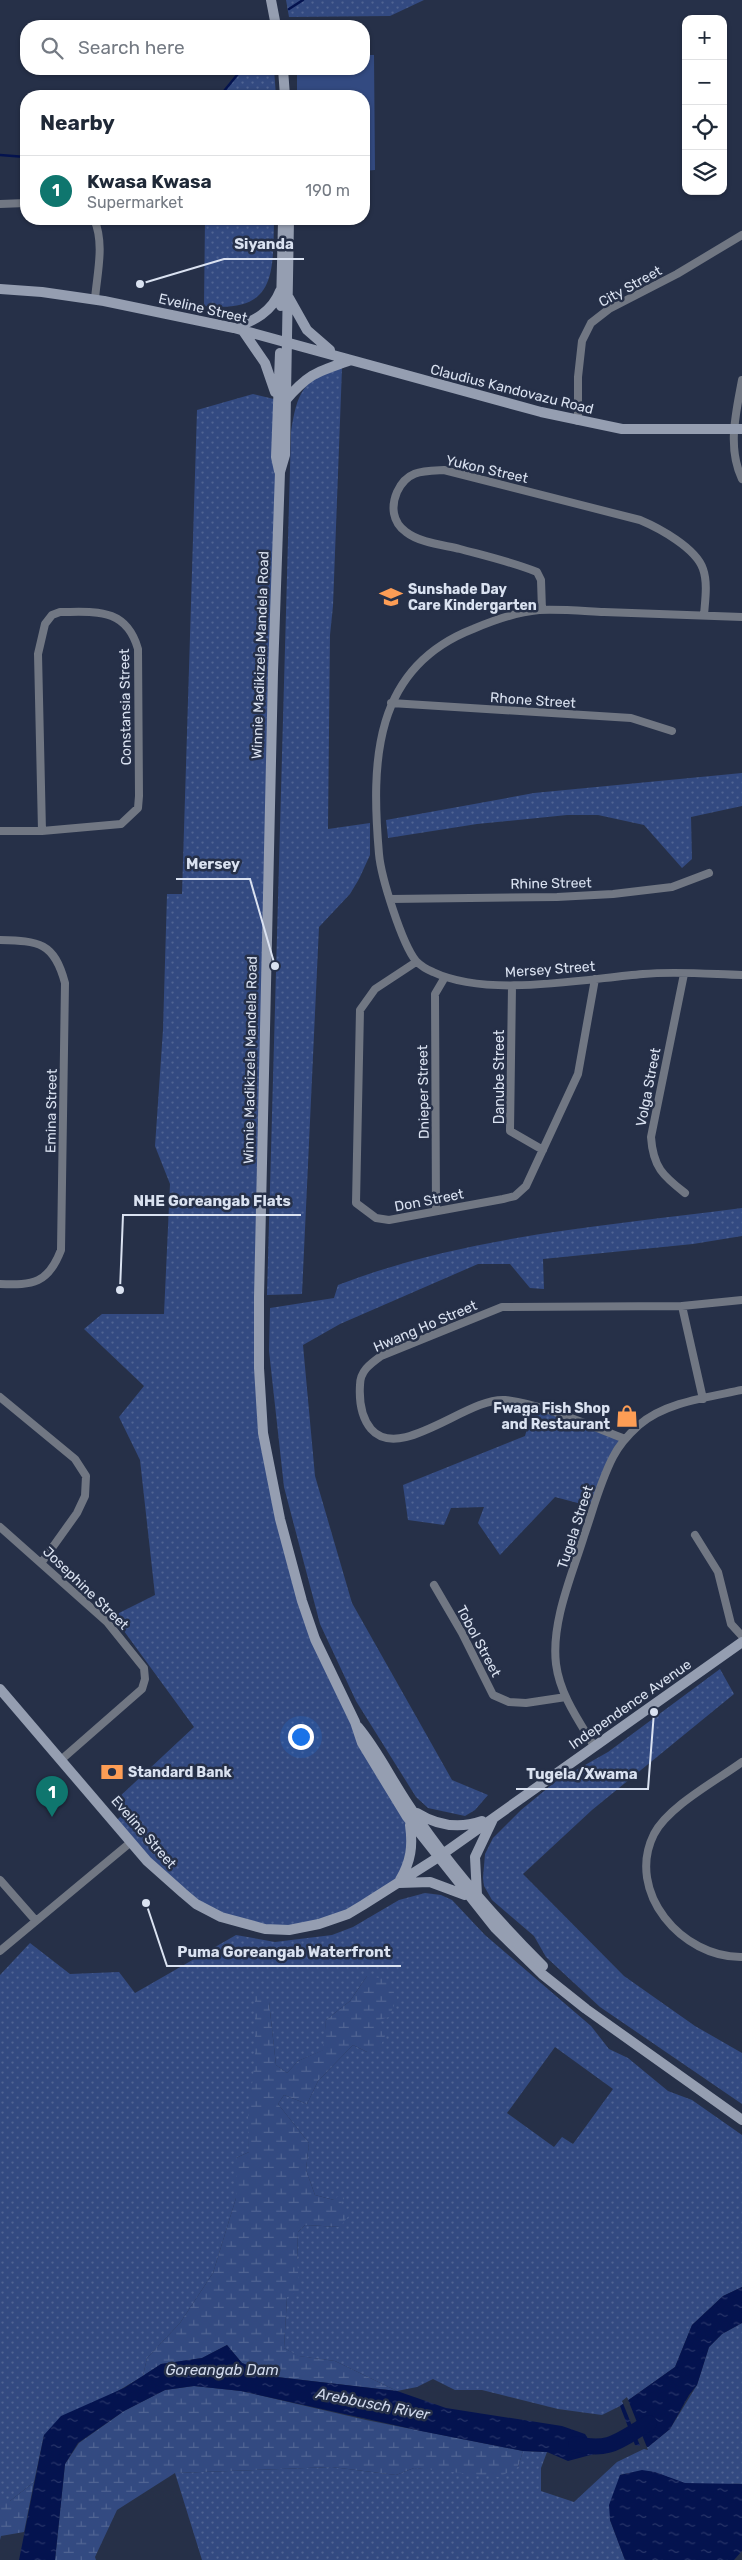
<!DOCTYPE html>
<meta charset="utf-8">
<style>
body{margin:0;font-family:Rubik,sans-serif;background:#f2f2f3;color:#1f2937}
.controls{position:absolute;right:15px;top:15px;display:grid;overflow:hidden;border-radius:10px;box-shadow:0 1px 4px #0004}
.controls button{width:45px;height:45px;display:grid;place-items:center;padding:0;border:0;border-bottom:1px solid #e0e1e3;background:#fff;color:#1f2937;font:25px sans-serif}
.you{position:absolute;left:300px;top:1736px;width:18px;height:18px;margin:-12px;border:4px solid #fff;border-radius:50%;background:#1a73e8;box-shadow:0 0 0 8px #1a73e833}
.badge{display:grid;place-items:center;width:32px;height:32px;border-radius:50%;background:#0f766e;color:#fff;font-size:16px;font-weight:700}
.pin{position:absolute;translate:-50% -41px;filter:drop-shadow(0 1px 2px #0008)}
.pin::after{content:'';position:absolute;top:26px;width:18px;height:15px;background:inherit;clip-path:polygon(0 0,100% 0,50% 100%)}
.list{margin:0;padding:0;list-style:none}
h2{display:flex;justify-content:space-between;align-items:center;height:65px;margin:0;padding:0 20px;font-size:21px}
h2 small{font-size:16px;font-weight:400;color:#747a83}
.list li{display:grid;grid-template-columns:32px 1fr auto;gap:15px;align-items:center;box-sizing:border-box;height:70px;padding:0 20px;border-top:1px solid #e0e1e3}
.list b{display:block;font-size:19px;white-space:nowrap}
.list p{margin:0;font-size:16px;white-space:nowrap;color:#747a83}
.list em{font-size:16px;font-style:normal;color:#747a83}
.icon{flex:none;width:28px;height:28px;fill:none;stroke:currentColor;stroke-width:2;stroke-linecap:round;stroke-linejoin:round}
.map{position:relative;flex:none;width:742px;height:2560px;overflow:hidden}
.search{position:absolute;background:#fff;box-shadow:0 1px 4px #0004;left:20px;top:20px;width:350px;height:55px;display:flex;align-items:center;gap:12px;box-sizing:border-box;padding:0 18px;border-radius:20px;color:#747a83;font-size:19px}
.panel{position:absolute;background:#fff;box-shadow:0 1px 4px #0004;left:20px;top:90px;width:350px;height:135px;border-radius:20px}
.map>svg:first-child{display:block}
</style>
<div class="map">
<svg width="742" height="2560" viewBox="0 0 742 2560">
<defs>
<pattern id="grass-dots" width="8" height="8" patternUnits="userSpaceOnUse" patternTransform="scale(1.25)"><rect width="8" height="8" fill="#334a81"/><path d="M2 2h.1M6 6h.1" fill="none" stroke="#506493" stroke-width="1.8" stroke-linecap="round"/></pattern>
<pattern id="wetland-marsh" width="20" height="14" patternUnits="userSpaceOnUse" patternTransform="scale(1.25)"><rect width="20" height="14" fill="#334a81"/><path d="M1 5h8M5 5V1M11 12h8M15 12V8" fill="none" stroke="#506493"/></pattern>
<pattern id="water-ripples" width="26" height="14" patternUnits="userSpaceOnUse" patternTransform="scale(1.25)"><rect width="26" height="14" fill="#04134f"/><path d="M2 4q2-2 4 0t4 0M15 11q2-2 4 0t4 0" fill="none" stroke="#283569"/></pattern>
</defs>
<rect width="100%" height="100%" fill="#263048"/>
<path fill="url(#grass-dots)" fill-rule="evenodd" d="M286,0h138l-34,16 -101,1z
M242,69h32l2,27h-56z
M205,219h69c-1,58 1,94 -70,87z
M342,368l-9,238 -3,29 -2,194 42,-6v32l-11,24 -9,15 -31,33 -17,367 -35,1 24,-863c6,-38 11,-54 51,-64z
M253,394l25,6 -19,897 11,176 45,166 92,178 5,20 -14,46 -79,41 -54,5 -69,-25 -81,-82 11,-11 -9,-12 77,-72 -81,-111 42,-21 -15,-135 -21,-43 25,-31 -60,-57 18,-15h62l6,-130 -15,-38 8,-116 4,-136h15l15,-484z
M742,773v33l-51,11 1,42 -10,9 -38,-43 -46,-10h-31l-90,9 -89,14 -2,-18 148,-27z
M742,1208v28l-49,8 -150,15 1,30 -14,-1 -20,-24h-32l-138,60 -37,21 12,131 37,127 100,177 36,15 -13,15 -10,6 -37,-8 -12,-11 -60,-96 -36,-77 -36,-137 -15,-136 1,-43 64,-10 4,-13c129,-50 269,-59 404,-77z
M533,1407l92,32 -7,9 -25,59 -38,-10 -55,58 -22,-32 6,-16 -33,1 -7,17 -36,-5 -5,-35 122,-49z
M720,1669l14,25 -142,116 -69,64 101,102 71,50 47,27v51l-142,-97 -54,-50 -12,-21 -42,-36 -8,-14 -1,-8 2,-24 8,-16 28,-28 34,-28 53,-30z
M425,1893l16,2 11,5 33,35 106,91 18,23 19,9 40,33 24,9 50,35v152l-19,9 -31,29 -17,42 -55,39 -18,9 -44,-6 -76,-19h-27l-22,-11 -16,8 -20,4 -62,-30 -37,-5 -14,-8 3,-51 10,-36 1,-29 7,-7 35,2v-22l-6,-5 -19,-5 -9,-25 3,-27 -31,-39 6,-9 23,9 11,-23 35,-36 14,7 12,-32 -12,-44 -17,25 -24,19 -2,30 -26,11 -11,12 -11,-8 -7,-63c-13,51 -21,97 -20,150l-13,6v40l-23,75 -33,50 -33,35 -4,18 -99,59 -10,47 -24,19h-10v-526l30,-32 40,31 49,-2 16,21 101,-58 39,7 57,-7 21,-8 46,-27zM555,2047l58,42 -40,55 -11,-7 -8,10 -47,-34z
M742,2323v161c-16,-1 -44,3 -58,-1 -31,-10 -29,-16 -64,-8l-10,45 15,40h-423l-27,-87 157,-6 64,8 18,-7 28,2 76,-3 5,-16 24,1 -6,16v23l33,11 43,-40 31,-15 22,-18 27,-44 12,-38 13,-13z"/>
<path fill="url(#wetland-marsh)" d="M367,1976l18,3 12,19 -8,19 -10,3 8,11 -8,19 -12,2 -14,-7 -35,36 -11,23 -23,-9 -6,9 31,39 -3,27 9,25 19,5 6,-6 4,4 -4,7 10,9 -10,13 -35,-2 -7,7 -1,29 3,29 -13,7 -3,51 15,8 36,5 62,30 -120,-14 -35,-14 -15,-18 -25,13 -41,6 -18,12 4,-18 33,-35 33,-50 23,-75v-40l13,-6 -1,-34 7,-58v-70l14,12 7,63 11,8 11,-12 25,-11 3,-30 24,-19z
M194,2386l47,5 125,29 157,31 -5,16 -19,10 -85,-9 -18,7 -64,-8 -157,6 -58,37 -22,47 1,3h-41l10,-96 14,-21 45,-32 41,-21z
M34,2482l-10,50 -23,4 -1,4v-39h10z"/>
<path fill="#334a81" d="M364,55h10l1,115 -11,1v-75h-67v-27h67z"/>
<path fill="url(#water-ripples)" d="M742,2287v36l-20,11 -13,13 -12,38 -8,10 -19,34 -22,18 -13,-2 -15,-39 55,-39 17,-42 31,-29z
M227,2345l15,18 35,14 120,14 49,17 116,18 23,8 13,19 -30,8 -21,-9 -24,-1 -102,-20 -180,-40 -47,-5 -29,4 -41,21 -46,32 -13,21 -10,96h-36l25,-125 17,-19 63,-28 37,-24 41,-6z
M642,2470l13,2 30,11 57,1v67l-8,9h-109l-15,-40 -1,-15 11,-30z"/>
<path fill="#263048" d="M627,2397l21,53 -7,-2 -19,-47z"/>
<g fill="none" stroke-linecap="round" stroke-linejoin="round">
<path stroke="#04134f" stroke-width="2.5" d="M289,9l14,-9
M220,96l22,-27
M0,155l26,2"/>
<path stroke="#04134f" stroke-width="16" d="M576,2444c35,8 43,-4 73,-21"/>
<path stroke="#717783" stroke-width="8" d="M0,204l26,-1
M94,219c11,25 3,54 1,80
M742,380c-6,33 -15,67 0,99
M578,421v-44l4,-36 9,-18 18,-14 68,-35 65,-39
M542,610l-1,-30 -4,-8c-25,-10 -51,-16 -77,-23 -16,-4 -40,-6 -54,-17 -14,-10 -15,-26 -9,-40 10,-22 26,-21 47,-22l196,50c19,8 56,28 63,49 5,14 2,32 1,46
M60,612c35,0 66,-5 78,37l1,147 -1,12 -17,16 -79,7 -4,-177 7,-30 7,-9z
M742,617c-46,-2 -92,-3 -138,-5 -21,-1 -44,-3 -65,-2 -22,2 -45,10 -66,19 -100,39 -102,133 -94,225 2,23 23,90 37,107 4,4 12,9 17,11 55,26 150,7 210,2 33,-3 66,0 99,1
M391,703l240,15 41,13
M0,831h42
M390,899l167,-2 56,-3 59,-7 37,-14
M0,940c39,1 54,2 65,43l-4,267c-13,34 -28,35 -61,34
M416,962l-41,27 -15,21 -4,193 20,15 13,2 114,-21 12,-3 11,-10 52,-112 17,-95
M684,974l-33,163c2,30 12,39 34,56
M512,986l-2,145 33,19
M436,1210l-1,-216 10,-17
M682,1306l21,93
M0,1397l75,62 11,17 -1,20 -8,17 -35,49
M625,1439c-34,-13 -83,-35 -120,-39 -37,-3 -105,63 -134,29 -10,-12 -12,-28 -11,-44 0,-14 10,-21 21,-29l121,-49 180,-1 60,-6
M0,1527l107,95 37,46 1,11 -3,10 -80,70
M695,1535l23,37 13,52 11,12
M434,1585l28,48 31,62 16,7 17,1 40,-6
M594,1746c-15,-25 -34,-51 -38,-82 -5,-42 16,-89 28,-128 9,-26 16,-54 29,-79 6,-12 16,-23 26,-32 26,-23 70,-28 103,-35
M742,1762c-26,19 -73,44 -88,72 -29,58 28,124 88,123
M0,1880l36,41
M0,1951l131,-109"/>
<path stroke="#959eb1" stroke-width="10" d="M271,0l5,26
M283,69l2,27
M289,219l-4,236 -5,17 -7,200 -14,625v71l4,65 17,86 22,82 13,38 40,83 7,21 45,74 88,111 47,46 44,35 156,111
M0,289l42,3 62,9 130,27 307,84 81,17h120
M289,298l18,32 23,20
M281,306l2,-85
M234,328c20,-7 38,-16 46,-37
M243,331l22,32 10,29
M285,401c24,-28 32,-29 66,-41
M279,471l-3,-14 4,-104
M0,1689l147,172 36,32 13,11 25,13 44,12 24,1 30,-6 29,-10 15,-9 74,-47 305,-216
M358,1727c20,24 33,52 50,77 39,60 85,112 135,162
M417,1813c21,13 42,16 65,8
M400,1880c11,-19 13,-34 10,-55
M399,1883l31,-1 35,13
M477,1895l-2,-38 18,-38"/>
</g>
<defs>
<symbol id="school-bare" viewBox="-9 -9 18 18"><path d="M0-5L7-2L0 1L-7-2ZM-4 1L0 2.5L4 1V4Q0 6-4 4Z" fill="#fd9d55" stroke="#263048" stroke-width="2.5" paint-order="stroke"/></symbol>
<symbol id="shop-bare" viewBox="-9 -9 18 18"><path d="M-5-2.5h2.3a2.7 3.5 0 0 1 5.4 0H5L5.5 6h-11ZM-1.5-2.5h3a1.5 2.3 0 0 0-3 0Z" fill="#fd9d55" stroke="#263048" stroke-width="2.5" paint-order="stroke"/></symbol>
<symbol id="bank-bare" viewBox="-9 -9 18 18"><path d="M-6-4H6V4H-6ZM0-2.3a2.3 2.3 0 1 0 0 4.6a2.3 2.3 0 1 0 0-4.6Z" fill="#fd9d55" stroke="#263048" stroke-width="2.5" paint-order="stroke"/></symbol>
</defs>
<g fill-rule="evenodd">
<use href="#school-bare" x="375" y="581" width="32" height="32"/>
<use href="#shop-bare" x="611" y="1400" width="32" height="32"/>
<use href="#bank-bare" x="96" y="1756" width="32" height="32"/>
</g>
<g text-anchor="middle" stroke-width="5" stroke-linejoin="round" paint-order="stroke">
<g font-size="14" fill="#dae2f1" stroke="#263048">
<text transform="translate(630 286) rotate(-29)" y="5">City Street</text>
<text transform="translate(203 308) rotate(13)" y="5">Eveline Street</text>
<text transform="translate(512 389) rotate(14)" y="5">Claudius Kandovazu Road</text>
<text transform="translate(487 469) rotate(13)" y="5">Yukon Street</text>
<text transform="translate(260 655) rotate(-88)" y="5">Winnie Madikizela Mandela Road</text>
<text transform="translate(533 700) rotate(4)" y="5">Rhone Street</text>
<text transform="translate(125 707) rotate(-91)" y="5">Constansia Street</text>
<text transform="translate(551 883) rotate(-1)" y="5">Rhine Street</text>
<text transform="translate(550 969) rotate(-4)" y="5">Mersey Street</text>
<text transform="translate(250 1060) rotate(-89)" y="5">Winnie Madikizela Mandela Road</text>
<text transform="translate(499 1077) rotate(-90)" y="5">Danube Street</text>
<text transform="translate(648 1087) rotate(-79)" y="5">Volga Street</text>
<text transform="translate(423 1092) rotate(-91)" y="5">Dnieper Street</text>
<text transform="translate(51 1111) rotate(-89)" y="5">Emina Street</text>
<text transform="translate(429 1200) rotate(-11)" y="5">Don Street</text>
<text transform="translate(425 1326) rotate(-23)" y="5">Hwang Ho Street</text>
<text transform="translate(575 1527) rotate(-72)" y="5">Tugela Street</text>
<text transform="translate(86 1588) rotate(44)" y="5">Josephine Street</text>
<text transform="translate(479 1641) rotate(62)" y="5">Tobol Street</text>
<text transform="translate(630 1704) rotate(-35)" y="5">Independence Avenue</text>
<text transform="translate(144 1832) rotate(49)" y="5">Eveline Street</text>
</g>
<g font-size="14" font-weight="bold" fill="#dae2f1" stroke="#263048" text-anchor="start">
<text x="408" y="594">Sunshade Day<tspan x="408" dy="16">Care Kindergarten</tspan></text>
<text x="610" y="1413" text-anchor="end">Fwaga Fish Shop<tspan x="610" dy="16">and Restaurant</tspan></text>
<text x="128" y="1777">Standard Bank</text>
</g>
<g font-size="15" font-style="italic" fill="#d1daed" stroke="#263048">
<text x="222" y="2375">Goreangab Dam</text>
<text transform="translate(373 2404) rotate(11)" y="5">Arebbusch River</text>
</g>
</g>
<path fill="none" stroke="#dae2f1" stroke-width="2" d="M140 284L224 259H304M275 966L250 879H176M120 1290L123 1215H301M654 1712L648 1789H516M146 1903L167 1966H401"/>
<g fill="#dae2f1" stroke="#263048" stroke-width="2">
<circle cx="140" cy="284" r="5"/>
<circle cx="275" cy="966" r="5"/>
<circle cx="120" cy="1290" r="5"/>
<circle cx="654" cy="1712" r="5"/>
<circle cx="146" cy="1903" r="5"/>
</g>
<g font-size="15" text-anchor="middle" font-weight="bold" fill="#dae2f1" stroke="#263048" stroke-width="5" stroke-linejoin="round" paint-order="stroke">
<text x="264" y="249">Siyanda</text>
<text x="213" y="869">Mersey</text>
<text x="212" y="1206">NHE Goreangab Flats</text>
<text x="582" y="1779">Tugela/Xwama</text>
<text x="284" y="1957">Puma Goreangab Waterfront</text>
</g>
</svg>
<div class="controls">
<button>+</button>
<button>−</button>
<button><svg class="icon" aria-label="locate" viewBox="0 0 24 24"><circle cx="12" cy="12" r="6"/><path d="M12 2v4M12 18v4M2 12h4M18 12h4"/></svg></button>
<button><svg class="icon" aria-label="layers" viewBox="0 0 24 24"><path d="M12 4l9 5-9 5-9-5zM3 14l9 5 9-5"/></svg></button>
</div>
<div class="you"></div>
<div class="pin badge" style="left:52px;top:1817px">1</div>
<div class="search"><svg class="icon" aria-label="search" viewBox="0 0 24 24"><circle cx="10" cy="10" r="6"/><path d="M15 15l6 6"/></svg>Search here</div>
<section class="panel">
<h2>Nearby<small></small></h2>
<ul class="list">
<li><span class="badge">1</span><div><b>Kwasa Kwasa</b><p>Supermarket</p></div><em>190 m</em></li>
</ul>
</section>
</div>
